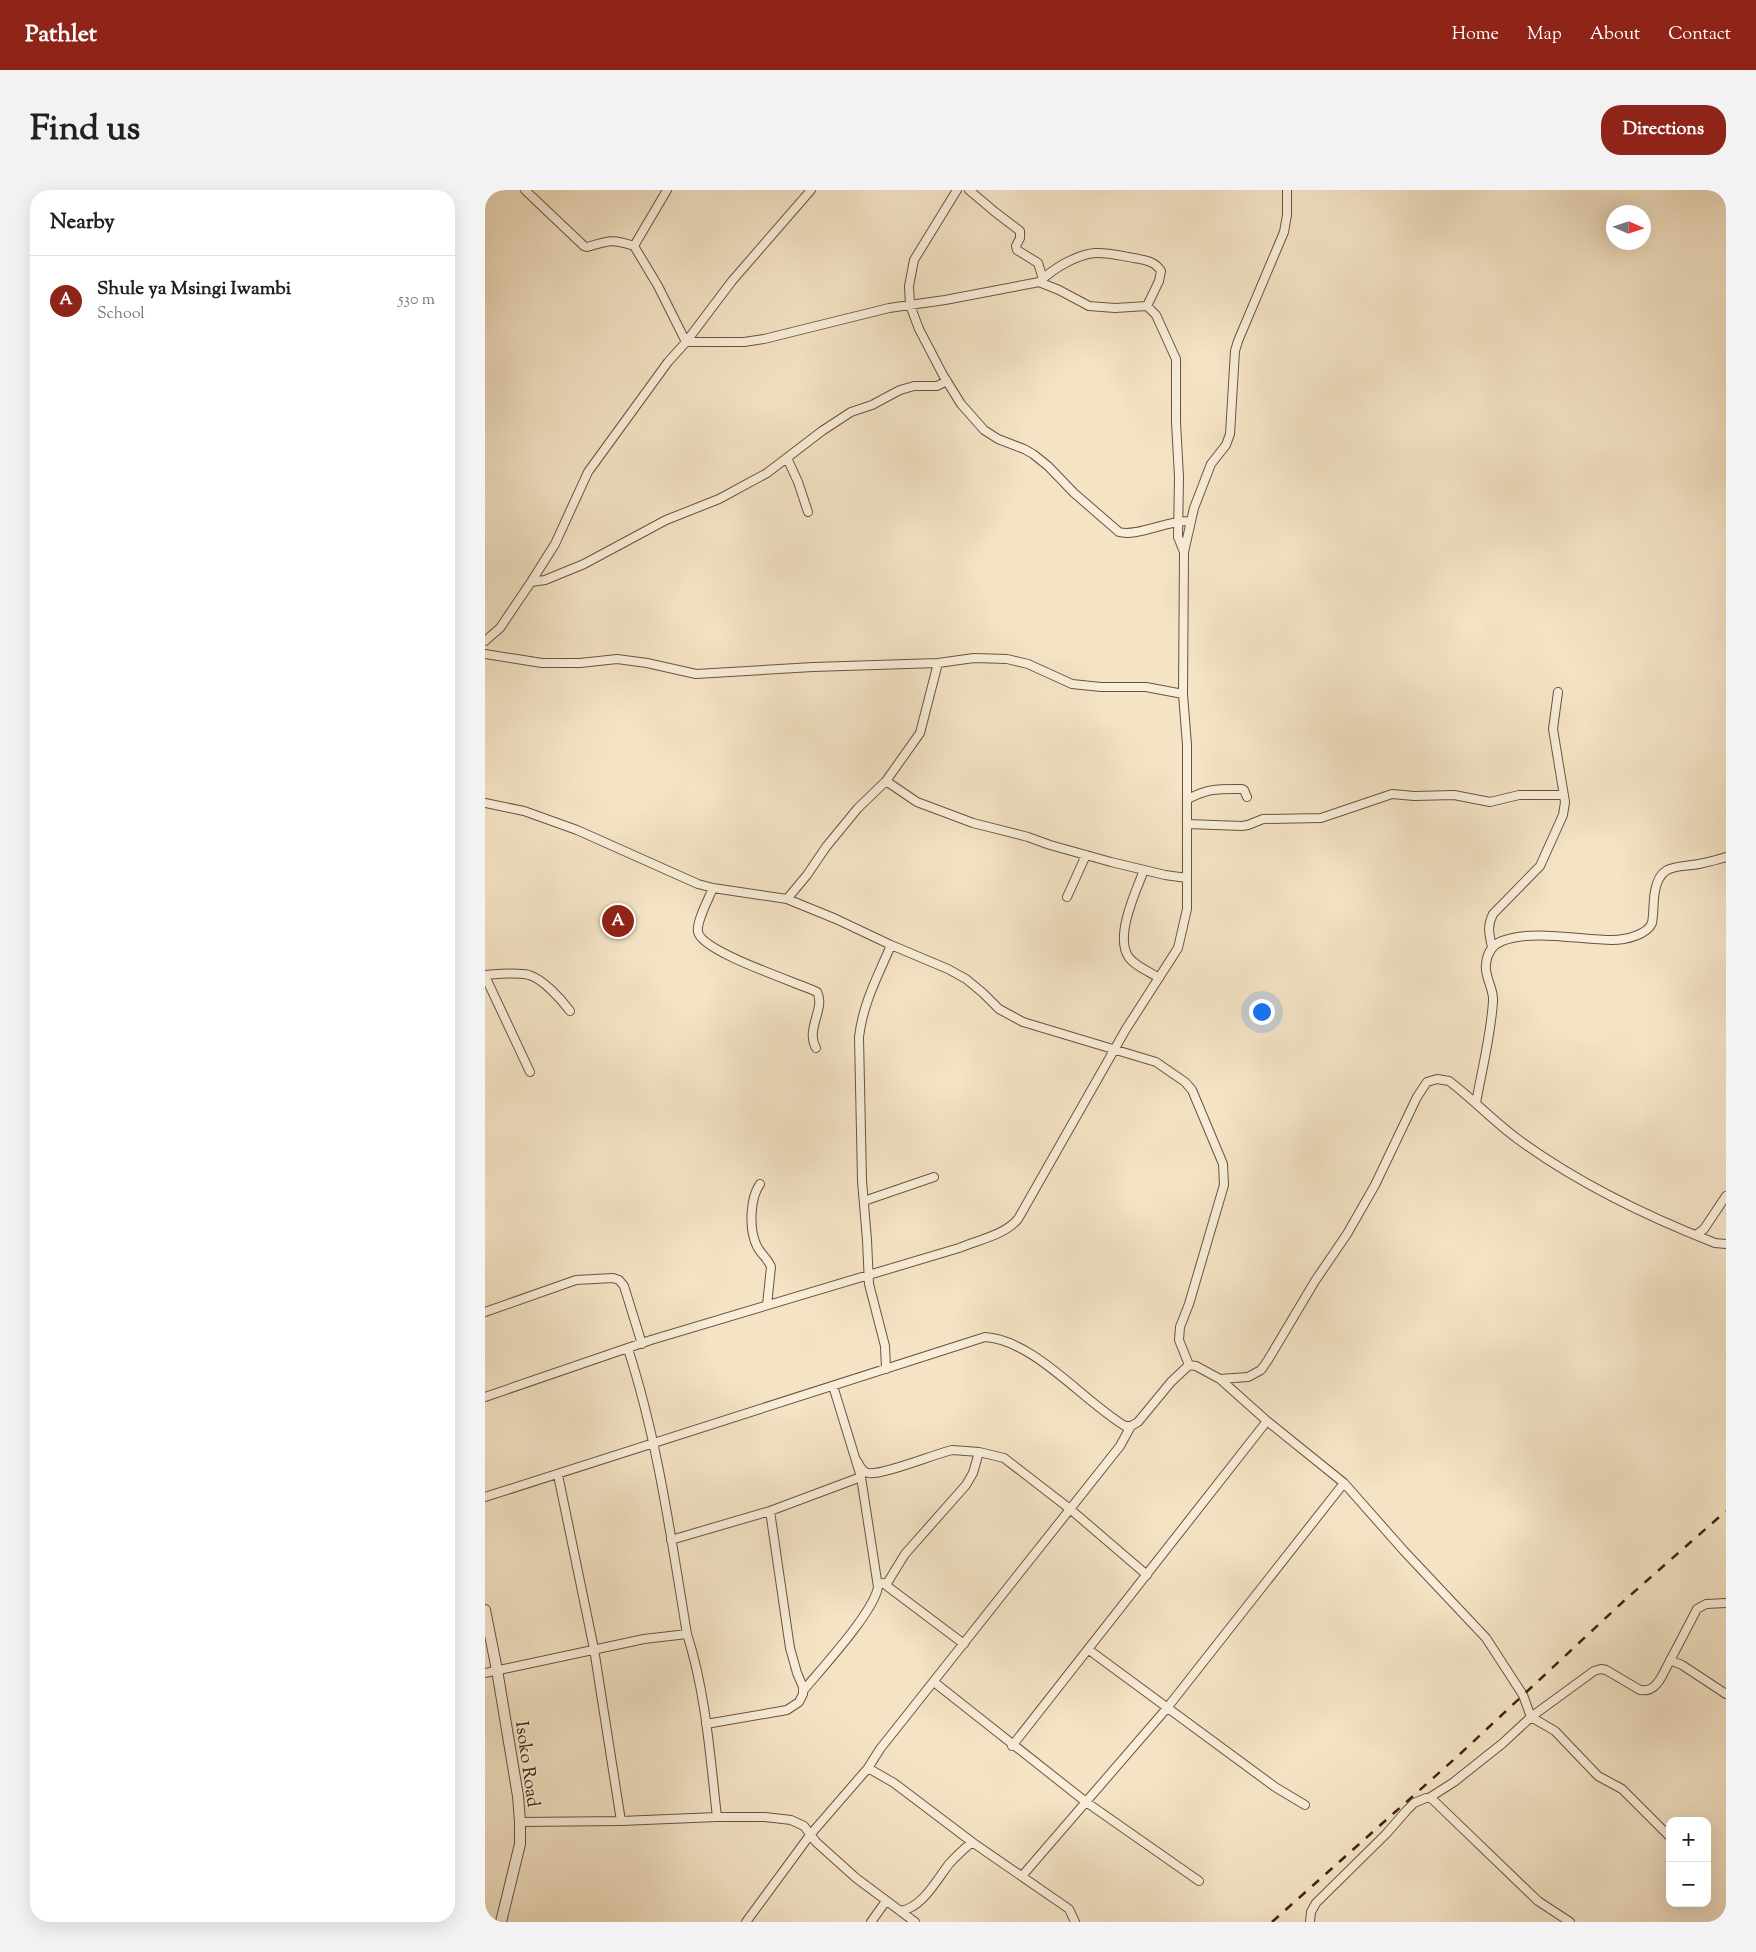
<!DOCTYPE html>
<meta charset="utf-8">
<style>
body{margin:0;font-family:"Sorts Mill Goudy",serif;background:#f2f2f2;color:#202124}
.controls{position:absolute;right:15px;bottom:15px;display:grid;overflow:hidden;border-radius:10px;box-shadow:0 5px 20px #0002}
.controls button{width:45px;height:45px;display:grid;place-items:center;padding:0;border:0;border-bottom:1px solid #e0e0e0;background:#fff;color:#202124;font:25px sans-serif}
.compass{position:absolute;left:1121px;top:15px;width:45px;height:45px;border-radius:50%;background:#fff;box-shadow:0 5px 20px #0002;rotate:93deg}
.you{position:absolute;left:776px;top:821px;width:18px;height:18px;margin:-12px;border:4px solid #fff;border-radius:50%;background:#1a73e8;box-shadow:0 0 0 8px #1a73e833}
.badge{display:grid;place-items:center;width:32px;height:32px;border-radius:50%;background:#8f2418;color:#fff;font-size:16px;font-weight:700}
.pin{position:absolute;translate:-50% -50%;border:2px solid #fff;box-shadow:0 1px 5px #0006}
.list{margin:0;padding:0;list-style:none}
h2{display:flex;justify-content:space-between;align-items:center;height:65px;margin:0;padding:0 20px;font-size:21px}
h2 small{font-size:16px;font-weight:400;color:#757577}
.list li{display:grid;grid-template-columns:32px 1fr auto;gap:15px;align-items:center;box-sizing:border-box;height:90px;padding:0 20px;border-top:1px solid #e0e0e0}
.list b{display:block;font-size:19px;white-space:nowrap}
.list p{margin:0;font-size:16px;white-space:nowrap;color:#757577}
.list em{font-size:16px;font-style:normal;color:#757577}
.map{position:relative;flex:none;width:1241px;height:1732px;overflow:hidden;border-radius:20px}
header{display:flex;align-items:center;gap:30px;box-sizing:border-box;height:70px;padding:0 25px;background:#8f2418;color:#fff}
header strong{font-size:24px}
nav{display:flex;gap:28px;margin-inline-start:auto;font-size:18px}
.intro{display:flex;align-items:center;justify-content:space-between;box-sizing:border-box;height:120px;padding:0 30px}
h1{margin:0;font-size:35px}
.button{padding:12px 22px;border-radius:20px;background:#8f2418;color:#fff;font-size:18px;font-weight:700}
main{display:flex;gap:30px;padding:0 30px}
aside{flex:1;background:#fff;border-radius:20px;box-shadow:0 5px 20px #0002}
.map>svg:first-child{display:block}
</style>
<header>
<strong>Pathlet</strong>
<nav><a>Home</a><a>Map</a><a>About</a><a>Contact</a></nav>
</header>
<div class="intro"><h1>Find us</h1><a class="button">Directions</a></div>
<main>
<aside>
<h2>Nearby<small></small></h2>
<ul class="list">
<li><span class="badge">A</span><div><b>Shule ya Msingi Iwambi</b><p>School</p></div><em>530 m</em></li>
</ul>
</aside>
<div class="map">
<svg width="1241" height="1732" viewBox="0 0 1241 1732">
<rect width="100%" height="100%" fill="#f4e3c5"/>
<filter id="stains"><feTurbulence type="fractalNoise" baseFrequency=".004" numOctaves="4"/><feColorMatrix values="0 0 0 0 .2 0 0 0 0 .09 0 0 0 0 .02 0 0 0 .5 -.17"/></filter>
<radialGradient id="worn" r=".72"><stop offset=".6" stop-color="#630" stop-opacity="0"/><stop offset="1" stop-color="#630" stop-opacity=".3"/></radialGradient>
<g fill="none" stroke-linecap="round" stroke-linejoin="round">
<defs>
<path id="minor" d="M40,0l59,56 3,1c21,-6 24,-9 47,-1l24,40 28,56h58l20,-3 125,-31 56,-8 89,-17 5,-1 20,8 30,16 26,2 32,-2 12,-25 2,-10c-6,-10 -17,-11 -27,-13 -13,-2 -26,-6 -39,-5 -20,2 -42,16 -56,29
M472,0l-43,70 -5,26 1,19 9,24 24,46 18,29 23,26 14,9 26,10 9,5 15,12 26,27 45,39c18,5 49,-12 71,-11
M484,0l26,22 25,19v7l-4,8 1,4 21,13 5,16
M149,56l33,-56
M662,116l9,9 20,44v63l3,55 -1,60 6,15
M302,268l11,24 10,30
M46,392l14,-2 39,-16 82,-44 53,-21 48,-26 55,-42 29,-19 21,-7 28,-15 14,-4h23l10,-5
M0,451l15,-13 31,-46 24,-38 33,-72 80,-110 18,-20 46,-61 79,-91
M0,464l57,9h38l37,-4 30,4 49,11 117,-7 125,-4 36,-5 33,1 21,5 44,20 29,3h45l37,7
M401,591l31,21 56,21 55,14 22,8 61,17 54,13 22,3
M703,609c21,-11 30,-10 54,-10l2,1 3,7
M0,613l39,8 53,19 121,54 15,4 74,11 49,20 55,26 57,24 18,10 17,14 16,16 24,13 133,40 29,20 7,8 31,74 1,21 -35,119 -9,23 -1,13 10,25
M702,634l55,2 6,-1 15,-6 58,-1 71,-24 22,2 40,-1 36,7 29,-7h45
M659,680c-8,21 -29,65 -16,86 5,9 22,16 31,22
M228,698c-4,10 -17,34 -15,44 4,20 98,50 119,60 9,16 -12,37 -1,56
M582,707l19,-42
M302,709l20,-24 19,-28 32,-39 28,-27 34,-48 18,-70
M1007,757c-3,-13 -5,-21 1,-33l47,-48 23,-51 2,-13 -12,-73 5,-37
M0,785c14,-1 31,-3 44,0 14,4 32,24 41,36
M0,786l45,96
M991,913c6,-34 15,-68 17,-102 1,-13 -9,-24 -7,-37 1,-10 6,-19 16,-23 30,-12 79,-1 110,-1 13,0 35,-5 40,-17 2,-11 1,-22 3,-32 5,-28 22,-23 44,-27 9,-2 18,-4 27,-7
M275,994c-10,14 -11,44 -4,60 3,9 12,14 15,23l-4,38
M379,1011l70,-24
M1211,1045l8,-6 22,-33
M0,1122l91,-32 37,-2 6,2 5,6 18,58
M143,1159c30,92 43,189 59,285 19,59 23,122 30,183
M401,1179l-1,-23 -16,-62 -2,-44 -5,-59 -3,-144c4,-34 19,-61 32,-92
M735,1189l47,42 77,62 60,68 82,87 37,57 8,22 24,14 43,45 24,13 48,48
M0,1207l166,-57 308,-92c19,-8 46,-13 59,-29l108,-190 52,-81 9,-39v-164l-4,-51 1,-142 10,-44 17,-44 15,-19 4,-11 5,-83 3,-10 46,-109 3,-17v-25
M372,1271c3,5 5,11 11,12 13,3 67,-19 84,-23l27,2 25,6 66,51 77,66
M73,1285l36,174 27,172
M0,1307l500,-160c49,3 98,64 140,89h6l7,-4 33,-40 18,-17 7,1 24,13 28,-2 13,-7 7,-10 47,-79 32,-47 28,-49 42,-88 10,-15 10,-3 12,2c24,18 45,41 70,59 59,43 127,76 196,103l11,1
M186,1350l99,-29 91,-34
M398,1393l81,61
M401,1395l19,-31 61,-69 7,-12 6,-21
M604,1460l186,137 30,18
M1185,1470l12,5 44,29
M0,1483l159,-34 43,-5
M449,1492l152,120 113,79
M318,1501c18,-22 71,-79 75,-104l-17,-110 -28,-91
M221,1534l81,-14 12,-8 4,-8v-7l-6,-14 -7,-25 -20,-137
M527,1556l255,-325
M383,1578l26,15 78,59 97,67 6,13
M944,1608l25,-16 49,-39 28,-26 63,-46 7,-2 5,1 34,20c11,2 17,-5 22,-14l35,-67 9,-5 20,-1
M35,1632l101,-1 96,-4h48l26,3 13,6 12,16 40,36 59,44
M537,1686l145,-168 177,-225
M415,1721c22,-3 36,-30 49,-47 7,-8 15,-15 23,-22
M261,1732l64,-87 58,-67 12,-19 240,-303 11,-20
M386,1732l15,-21
M825,1732l1,-10 5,-9 70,-69 21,-24 7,-7 12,-5h5l107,103 32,21"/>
<path id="tertiary" d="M0,1420l12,60 21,126 2,26v22l-19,78"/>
</defs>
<use href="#minor" stroke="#6c533c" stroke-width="10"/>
<use href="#tertiary" stroke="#6c533c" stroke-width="12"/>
<use href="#minor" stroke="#f8edd9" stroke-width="8"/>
<use href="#tertiary" stroke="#f8edd9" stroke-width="10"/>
<path stroke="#3e230f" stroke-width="2.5" stroke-dasharray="9 9" stroke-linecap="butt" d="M787,1732l188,-168 166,-155 100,-88"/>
</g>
<g text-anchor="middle" stroke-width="4" stroke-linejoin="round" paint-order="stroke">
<g font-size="18" fill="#3e230f" stroke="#f8edd9">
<text transform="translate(43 1574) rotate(82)" y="6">Isoko Road</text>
</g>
</g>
<rect width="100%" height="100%" filter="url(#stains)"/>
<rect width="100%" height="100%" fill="url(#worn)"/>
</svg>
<div class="controls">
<button>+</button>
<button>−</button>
</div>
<svg class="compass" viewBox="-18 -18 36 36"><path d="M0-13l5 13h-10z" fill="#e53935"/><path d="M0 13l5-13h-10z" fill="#757577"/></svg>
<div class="you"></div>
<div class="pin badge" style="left:133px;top:731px">A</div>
</div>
</main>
